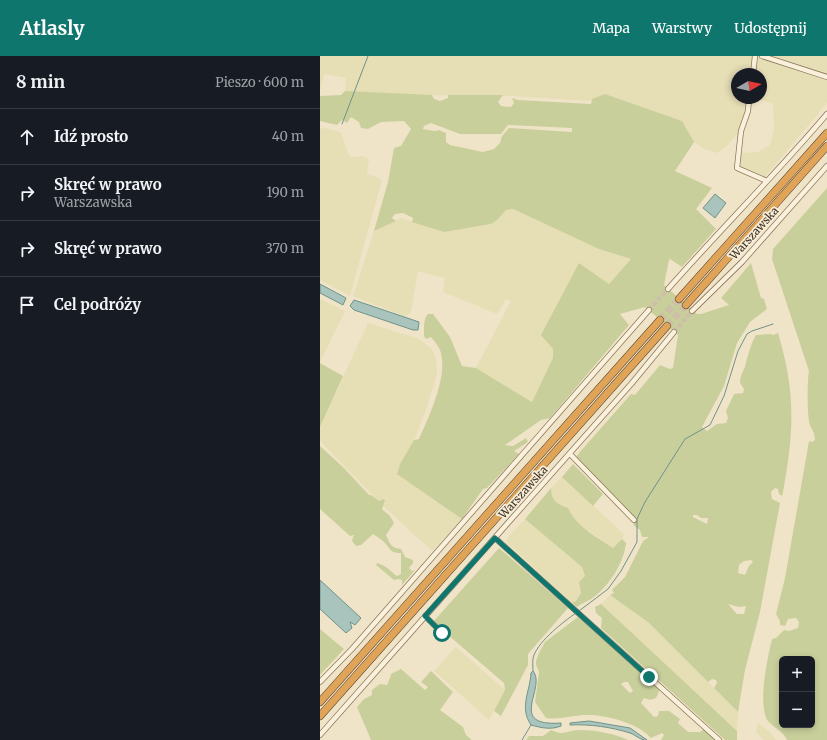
<!DOCTYPE html>
<html lang="pl">
<meta charset="utf-8">
<style>
body{margin:0;font-family:Merriweather,serif;background:#242831;color:#f1f3f6}
.controls{position:absolute;right:12px;bottom:12px;display:grid;overflow:hidden;border-radius:6px;box-shadow:0 2px 6px #0003}
.controls button{width:36px;height:36px;display:grid;place-items:center;padding:0;border:0;border-bottom:1px solid #363941;background:#171b24;color:#f1f3f6;font:20px sans-serif}
.compass{position:absolute;left:411px;top:12px;width:36px;height:36px;border-radius:50%;background:#171b24;box-shadow:0 2px 6px #0003;rotate:81deg}
.stop{position:absolute;width:12px;height:12px;margin:-9px;border:3px solid #0f766e;border-radius:50%;background:#fff}
.stop.end{background:#0f766e;border-color:#fff;box-shadow:0 1px 4px #0008}
.list{margin:0;padding:0;list-style:none}
h2{display:flex;justify-content:space-between;align-items:center;height:52px;margin:0;padding:0 16px;font-size:17px}
h2 small{font-size:13px;font-weight:400;color:#9ea1a6}
.list li{display:grid;grid-template-columns:26px 1fr auto;gap:12px;align-items:center;box-sizing:border-box;height:56px;padding:0 16px;border-top:1px solid #363941}
.list b{display:block;font-size:15px;white-space:nowrap}
.list p{margin:0;font-size:13px;white-space:nowrap;color:#9ea1a6}
.list em{font-size:13px;font-style:normal;color:#9ea1a6}
.icon{flex:none;width:22px;height:22px;fill:none;stroke:currentColor;stroke-width:2;stroke-linecap:round;stroke-linejoin:round}
.map{position:relative;flex:none;width:507px;height:684px;overflow:hidden}
header{display:flex;align-items:center;gap:24px;box-sizing:border-box;height:56px;padding:0 20px;background:#0f766e;color:#fff}
header strong{font-size:19px}
nav{display:flex;gap:22px;margin-inline-start:auto;font-size:14px}
main{display:flex}
aside{flex:1;background:#171b24}
.map>svg:first-child{display:block}
</style>
<header>
<strong>Atlasly</strong>
<nav><a>Mapa</a><a>Warstwy</a><a>Udostępnij</a></nav>
</header>
<main>
<aside>
<h2>8 min<small>Pieszo · 600 m</small></h2>
<ul class="list">
<li><svg class="icon" aria-label="ahead" viewBox="0 0 24 24"><path d="M12 20V5M6 11l6-6 6 6"/></svg><div><b>Idź prosto</b></div><em>40 m</em></li>
<li><svg class="icon" aria-label="right" viewBox="0 0 24 24"><path d="M7 20v-9h11M14 6l5 5-5 5"/></svg><div><b>Skręć w prawo</b><p>Warszawska</p></div><em>190 m</em></li>
<li><svg class="icon" aria-label="right" viewBox="0 0 24 24"><path d="M7 20v-9h11M14 6l5 5-5 5"/></svg><div><b>Skręć w prawo</b></div><em>370 m</em></li>
<li><svg class="icon" aria-label="arrive" viewBox="0 0 24 24"><path d="M6 21V4h12l-3 4 3 4H6"/></svg><div><b>Cel podróży</b></div></li>
</ul>
</aside>
<div class="map">
<svg width="507" height="684" viewBox="0 0 507 684">
<rect width="100%" height="100%" fill="#f0e4c8"/>
<path fill="#e6deb5" d="M0,0h432l-2,18h-13v24h10l-1,12 -8,23 -12,14 -9,6 -13,-4 -10,-7 -12,-21 -77,-27 -16,7 -78,-5 -95,-1 -71,-4 1,-13 -22,-4 -4,17z
M438,0h69v47l-62,74 -24,-9v-15l17,-1 12,-7 4,-16 -1,-25 -17,-6h5v-24h-5z
M0,72l11,1 10,4 8,22 2,2 12,-1 6,3 -2,14 15,7 -32,116 -30,-16z
M193,153l86,40 32,10 -22,25 -30,-21 -32,79 6,7v10l-21,43 -56,-34 35,-67 -5,-2 -9,15 -54,-22 2,-14 -27,-7 -7,41 -3,3 -4,1 -51,-20 21,-65 27,-13 43,14 47,-8 15,-14z
M0,243l25,12 -25,51z
M48,267l51,16 12,9 5,11 1,15 -12,39 -11,27 -14,24 -2,10 64,45 -30,32 -50,-46 4,-7 -7,4 -59,-61v-14z
M242,421l62,57 -2,5 -9,9 -29,-20 -11,-10 -5,-10 -12,-5 -5,-7v-8z
M205,463l57,48 3,9 -6,6 2,11 -5,8 -4,2 -66,-61 2,-5z
M290,539l38,27 90,90 -1,19 -136,-127z
M136,591l49,43 -16,30 -55,-49z
M438,667l12,9 6,8h-13l-7,-8z"/>
<path fill="#c9cf9b" fill-rule="evenodd" d="M25,35l87,4 2,4 6,2 8,-3v-3h55l-5,7 3,4 10,1 3,-4 -2,-5 6,2 73,4 1,-5 13,-5 77,27 12,21 -19,29 37,17 -16,21 20,20 -34,38 -12,-8 -1,1 -5,25 33,29h4l28,-9 -8,-7 30,-35 10,35 3,1 3,10 -17,13 -13,21 -13,43 -22,41 5,4 10,-7 9,-1 2,-5 -2,-7 8,-17 9,-1 1,-4 -4,-6c0,-9 5,-13 6,-21 3,-10 5,-18 10,-27l14,-1 3,1 5,-2c18,60 16,98 5,159l-1,4 -3,-2 -1,-5 -3,-1 -4,4 1,7 8,4 -20,109 -15,58 -7,42 -24,-24 3,-5 -1,-3 -4,-1 -4,3 -60,-60 -38,-27 4,-2 -2,-3 13,-13 18,-36 6,-4h-7l-2,-7 -7,-5 2,-4 -57,-61 -1,-4 2,-3 52,-59 4,1 25,-30 10,4 3,-1 5,-33 -33,-28 -25,7 9,11 -79,93 -9,2 -36,25 8,1 13,-8 2,4 -14,9 5,3 -32,34 -4,1 -21,30 -65,-45 3,-10 14,-24 5,-1c10,-23 30,-64 21,-89 -2,-5 -6,-9 -9,-13l-5,2 -2,-3c0,-7 -1,-17 4,-22h5l17,23 12,29 14,2 56,34 21,-44v-9l-12,-14 38,-72 30,21 22,-25 -32,-10 -86,-40 -7,1 -9,10 -6,4 -47,8 -32,-10 1,-4 -10,-5 -8,1 -3,4 4,3 -22,10 14,-49 6,-34 7,-2 10,-17 -7,-8 -23,1 -13,7 -7,-1 -2,-6 -8,-5 -4,6 -5,-3 -5,5 -17,-4v-25l21,-1zM111,67l29,11h41l7,-9 64,3v4l-63,-4 -7,8 -2,7 -6,6 -11,3 -33,-7 -4,-3v-9l-7,-3 -4,1 -12,-2 1,-3zM373,459h4l4,3h7l-1,6 -14,-7zM431,504l2,2 -4,4 -4,9 -7,-2 1,-8 5,-4zM408,548l11,3 7,-1 -2,8h-7z
M507,132v552h-40c-4,-9 -13,-12 -19,-19 -11,-15 0,-65 4,-82l4,-1 8,-8 5,1 9,-3 1,-6 -3,-4 -8,1 -3,7 -5,-1v-4l-4,-7 9,-36 24,-137 3,1 3,-2c-1,-9 -2,-8 -5,-15 -3,-6 -3,-45 -1,-54l-37,-112 1,-10zM462,603h30v66h-30z
M0,307l23,13 -23,51z
M0,390l24,22 25,27h2l8,6 5,-2 1,1 -3,9 8,7 4,7 -8,12c4,9 5,13 15,14l4,8 8,3v3l-4,5 3,3 3,-1 -13,15v-5l-3,-1 -5,1 -18,-15 1,-2c10,3 13,8 20,13l4,-2v-21c-12,0 -10,-4 -17,-11 -3,-3 -7,-5 -11,-8l-12,11 -5,1 -4,-5 1,-4 2,-2 -5,1 -30,-27z
M253,408l30,30 -10,12 -31,-29z
M231,432c0,13 6,16 17,20 9,19 27,28 45,40l9,-9 4,4c-2,20 -18,45 -35,56 -5,3 -9,4 -14,8l-5,-4 4,-2 5,-8 -2,-11 6,-6 -3,-9 -57,-48z
M179,492l69,60 -40,46v11l-27,51 -7,-5 11,-21 -1,-7 -71,-61z
M281,548l136,127v9h-12l-124,-112 1,-10 -6,-5 -1,-6z
M258,561l82,72 -4,9 -6,2 -6,-2 -3,5 13,14 4,-1 1,-5h10l11,8 -2,4 10,9h12l4,-3 13,11h-56l3,-5 -2,-2 -11,5c-14,-16 -48,-24 -68,-23 -13,1 -24,5 -37,3l-11,-16 4,-30 -3,-7v-4l3,-8 6,-11zM304,626h4l5,9 -3,2 -9,-9z
M0,573l24,20 -24,26z
M81,613l24,21 3,-3 -7,-5 10,-11 22,21 -13,18 23,17 3,8 6,5h-101l-14,-33 7,-8 8,-4v-5l8,-6 7,1 3,-7 1,-4z
M231,674c13,6 14,1 27,0 17,0 35,3 50,10h-102l3,-4h14z"/>
<path fill="#a9c4bc" stroke="#6f938a" d="M395,138l11,9 -11,15 -12,-10z
M0,228l26,14 -3,7 -23,-12z
M34,244l65,22 -1,8h-5l-59,-20 -4,-4z
M0,524l41,38 -6,7 -5,-3 2,6 -6,5 -26,-24z
M213,615c14,17 -27,56 28,52v3c-10,4 -19,2 -30,-1 -12,-18 -1,-33 0,-52z
M269,665l41,7 17,12c-8,0 -11,-5 -17,-7 -19,-6 -40,-9 -60,-8v-2z"/>
<g fill="none" stroke-linecap="round" stroke-linejoin="round">
<path stroke="#6f938a" stroke-width="1" d="M22,68l26,-68
M259,555l29,-22 13,-18 16,-29v-23l8,-17 40,-63 25,-14 14,-29 14,-45 9,-17 5,-3 21,-7
M213,615c0,-5 -1,-12 1,-16 6,-15 29,-33 42,-42
M202,684l9,-15"/>
<path stroke="#ccc0a6" stroke-width="4.5" stroke-dasharray="4.5 2" stroke-linecap="butt" d="M329,254l19,-21
M354,276l18,-21"/>
<path stroke="#ccc0a6" stroke-width="7" stroke-dasharray="7 3.5" stroke-linecap="butt" d="M340,264l19,-21
M347,270l19,-21"/>
<defs>
<path id="minor" d="M442,0l65,21
M433,18l2,-18
M429,42l-1,13 -7,20 -4,37 30,13
M348,233c52,-59 108,-115 159,-175
M372,255l50,-49 85,-96
M250,398l64,66
M175,482l224,202
M105,560l17,17
M0,626l32,-33 297,-339
M0,679l312,-352 42,-51"/>
<path id="highway" d="M359,243l148,-166
M366,249l141,-159
M0,646l340,-382
M0,660l347,-390"/>
</defs>
<use href="#minor" stroke="#8d765c" stroke-width="6"/>
<use href="#highway" stroke="#5b4430" stroke-width="8"/>
<use href="#minor" stroke="#faf1dc" stroke-width="4.5"/>
<use href="#highway" stroke="#e0a458" stroke-width="7"/>
</g>
<g fill="none" stroke-linecap="round" stroke-linejoin="round">
<path stroke="#0f766e" stroke-width="5" d="M122,577l-17,-17 70,-78 154,139"/>
</g>
<g text-anchor="middle" stroke-width="3.5" stroke-linejoin="round" paint-order="stroke">
<g font-size="11" fill="#3d2e20" stroke="#f7eed8">
<text transform="translate(434 177) rotate(-48)" y="4">Warszawska</text>
<text transform="translate(203 436) rotate(-48)" y="4">Warszawska</text>
</g>
</g>
</svg>
<div class="controls">
<button>+</button>
<button>−</button>
</div>
<svg class="compass" viewBox="-18 -18 36 36"><path d="M0-13l5 13h-10z" fill="#e53935"/><path d="M0 13l5-13h-10z" fill="#9ea1a6"/></svg>
<div class="stop" style="left:122px;top:577px"></div>
<div class="stop end" style="left:329px;top:621px"></div>
</div>
</main>
